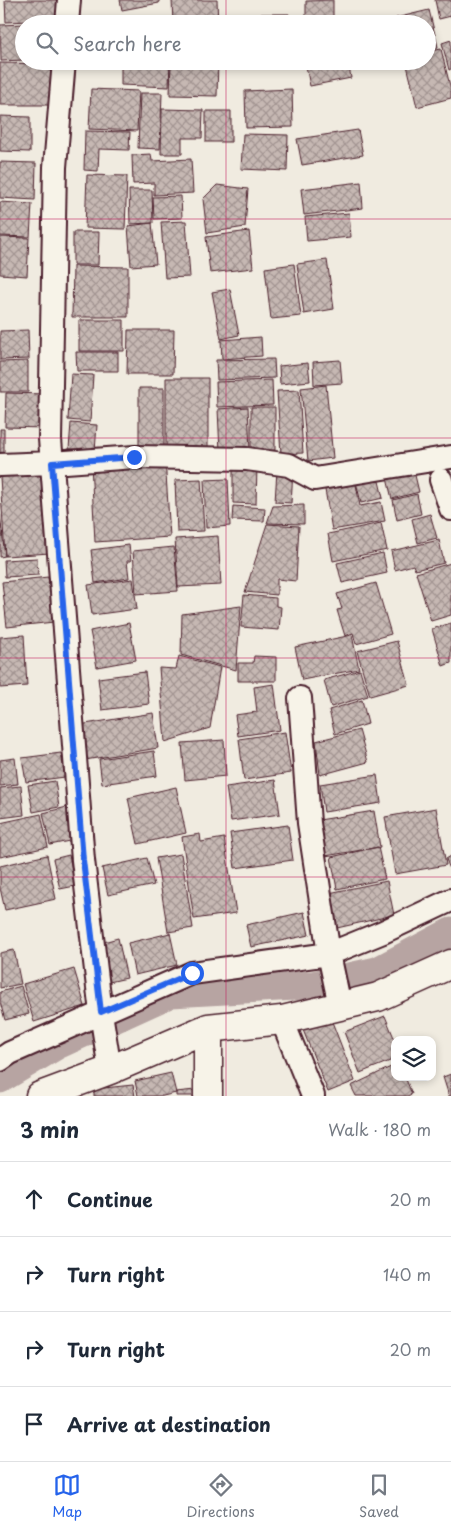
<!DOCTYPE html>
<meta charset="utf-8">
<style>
body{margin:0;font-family:"Playpen Sans",sans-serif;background:#f6f6f7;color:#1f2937}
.controls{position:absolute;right:15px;bottom:15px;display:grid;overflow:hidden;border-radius:10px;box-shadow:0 2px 8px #0003}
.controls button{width:45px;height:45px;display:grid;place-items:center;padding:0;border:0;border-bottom:1px solid #e0e1e3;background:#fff;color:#1f2937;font:25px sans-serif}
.stop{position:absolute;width:15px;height:15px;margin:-11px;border:4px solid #2563eb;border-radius:50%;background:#fff}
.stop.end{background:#2563eb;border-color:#fff;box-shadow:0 1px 5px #0008}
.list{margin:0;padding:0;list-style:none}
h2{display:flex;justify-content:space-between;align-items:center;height:65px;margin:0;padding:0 20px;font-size:21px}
h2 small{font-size:16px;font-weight:400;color:#747a83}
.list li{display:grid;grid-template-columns:32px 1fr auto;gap:15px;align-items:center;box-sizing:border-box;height:75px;padding:0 20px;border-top:1px solid #e0e1e3}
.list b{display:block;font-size:19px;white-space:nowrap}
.list em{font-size:16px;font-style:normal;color:#747a83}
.icon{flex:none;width:28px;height:28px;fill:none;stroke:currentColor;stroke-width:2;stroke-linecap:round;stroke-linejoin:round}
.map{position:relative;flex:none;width:451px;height:1096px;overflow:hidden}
.search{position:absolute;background:#fff;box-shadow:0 2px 8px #0003;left:15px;right:15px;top:15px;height:55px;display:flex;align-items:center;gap:12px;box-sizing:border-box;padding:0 18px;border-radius:28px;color:#747a83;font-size:19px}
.sheet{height:365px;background:#fff}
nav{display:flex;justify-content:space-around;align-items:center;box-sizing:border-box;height:70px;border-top:1px solid #e0e1e3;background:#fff;font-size:14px;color:#747a83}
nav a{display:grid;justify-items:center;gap:2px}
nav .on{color:#2563eb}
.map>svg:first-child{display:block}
</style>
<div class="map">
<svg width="451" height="1096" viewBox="0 0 451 1096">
<defs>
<pattern id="building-cross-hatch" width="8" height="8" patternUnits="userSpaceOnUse" patternTransform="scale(1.25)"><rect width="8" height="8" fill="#c6b8b3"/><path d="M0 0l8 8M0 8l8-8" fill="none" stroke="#a39592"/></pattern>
</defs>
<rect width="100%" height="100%" fill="#f0ebe0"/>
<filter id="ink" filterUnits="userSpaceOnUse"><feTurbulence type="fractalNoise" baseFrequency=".02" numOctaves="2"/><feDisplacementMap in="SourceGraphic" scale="10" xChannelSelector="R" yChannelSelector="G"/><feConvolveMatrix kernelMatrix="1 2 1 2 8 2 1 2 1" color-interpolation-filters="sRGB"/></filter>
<g filter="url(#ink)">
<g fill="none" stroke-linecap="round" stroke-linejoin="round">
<path stroke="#b7a4a2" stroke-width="29" d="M0,1079l57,-34 114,-52 143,-8 63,-14 74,-39"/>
</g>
<path fill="url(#building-cross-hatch)" stroke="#4a1f2b" d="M5,0h52v20l-51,2z
M120,0h39v3l-37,7z
M172,0h45l1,24h-45z
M333,0v24h-27v-23z
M435,0h16v16l-12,3z
M429,10l9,37 -11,2v-25h-29l-2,-6z
M261,14h28v10h-27z
M24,24v36l-23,1 -1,-36z
M451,40v29l-2,1 -7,-27z
M441,49l10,41v8l-34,9 -11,-46h21v-9z
M121,61h49l-1,26 -48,-2z
M171,61h47l-1,35 -47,-1z
M305,61h43l3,17 -41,8z
M0,63l52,1v41h-52z
M91,89l48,2 -2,40 -48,-2z
M292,89l1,38 -47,1 -1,-37z
M140,93h22l-2,56 -22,-1z
M162,109l41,1 -1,28h-20v16h-21z
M206,111h25v31h-25z
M0,116l30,1v35l-30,-1z
M358,130l5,25 -61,10 -5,-26z
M85,131l45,1 -1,18 -30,-1 -1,22 -14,-1z
M243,134l45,1 -1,36 -46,-2z
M151,154l1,7 39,-2 2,34 -39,2v-12l-21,1 -1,-29z
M0,162l36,1 -1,37 -35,-2z
M87,175l40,1 -2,53 -40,-1z
M361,182l2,26 -59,7 -3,-26z
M217,185l31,4 -3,38 -38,6 -4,-34z
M129,190h23l1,33 -23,1z
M181,196l1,22 -28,1 -1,-22z
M0,202l32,2 -2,33 -30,-1z
M349,213l2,24 -44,4 -2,-24z
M186,221l4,56 -25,1 -4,-56z
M152,223l4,41 -25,2 -3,-40z
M249,231l4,37 -43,5 -4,-36z
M73,232h26l-1,33h-25z
M0,237l29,1 -2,38 -27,-2z
M327,260l7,49 -30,5 -7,-50z
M294,264l7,52 -30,3 -6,-51z
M73,266l55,1v50h-56z
M230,289l9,46 -18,4 -9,-47z
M79,320h45v31h-45z
M28,330l1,29 -29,1v-29z
M128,330h46l-1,44h-46z
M261,337l1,19 -40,3 -1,-19z
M76,352h42v19h-41z
M274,359l1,19 -58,2 -1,-20z
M340,360l2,23 -28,2 -1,-23z
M28,361v31h-28v-30z
M308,363l2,18 -30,3 -1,-18z
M71,374l22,1 -3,47 -22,-2z
M166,378h42v72h-42z
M272,380l1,25 -56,2 -1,-25z
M326,385l7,73 -25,3 -7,-73z
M139,388h25v59h-25z
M299,390l4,63 -22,1 -4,-63z
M6,393l40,1 -1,34 -40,-1z
M248,407l2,44 -30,1 -2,-43z
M251,407h24v43l-24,1z
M71,423l26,2 -2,26 -26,-2z
M0,429h4v26h-4z
M165,458l5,79 -75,5 -4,-79z
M233,466h24l-1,38 -23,-1z
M413,467l6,25 -27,7 -6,-25z
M277,470l16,1 -2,32 -16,-1z
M44,474l6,79 -45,3 -5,-79z
M378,477l5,21 -22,5 -5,-21z
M201,479l3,52 -27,1 -2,-52z
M228,479l2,47 -24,2 -2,-48z
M355,479l5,27 21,-4 4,19 -53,9 -8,-46z
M417,494l4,20 -24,6 -4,-20z
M304,505v19l-37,-1 6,-17z
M233,506l32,2 -1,13 -32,-1z
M430,514l7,24 -19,5 -6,-24z
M0,515l5,41 -5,1z
M381,523l6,27 -54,11 -5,-27z
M267,524l32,2 -3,55 -19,-2v16l-32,-3z
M218,536l3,49 -43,2 -3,-48z
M439,540l5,23 -29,7 -2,-5 -18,5 -4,-19z
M129,545l2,16h-4l2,17 -34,5 -4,-33z
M174,547l4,44 -42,3 -3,-43z
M383,553l4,20 -45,10 -5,-20z
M37,558l1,17 -33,2 -1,-17z
M451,563v52l-20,6 -15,-48z
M48,577l6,45 -47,5 -5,-45z
M133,579l4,30 -45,6 -4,-30z
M376,583l15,51 -35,10 -3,-11 -8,3 -8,-26 5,-1 -5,-15z
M244,595l32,3v8l5,1 -2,23 -38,-3z
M241,606l-5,64 -55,-15 1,-41z
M129,623l7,37 -39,7 -7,-36z
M451,623v40l-8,3 -11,-37z
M24,635l3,51 -27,2v-51z
M352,635l7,34 -57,11 -7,-33z
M397,641l12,44 -39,11 -13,-45z
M179,656l41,11 -10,61 -45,14 -6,-74 17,1z
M254,656l22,1v24h-38v-18h15z
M360,670l8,26 -37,11 -7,-27z
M145,672l4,32 -47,6 -4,-32z
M274,684l6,46 -42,6 -3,-21 22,-3 -3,-25z
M362,700l6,24 -33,10 -6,-24z
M153,713l5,35 -73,12 -6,-35z
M359,730l9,32 -48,13 -4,-34z
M285,732l6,41 -47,7 -5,-41z
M224,740l2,36 -41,4 -3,-37z
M154,751l3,25 -55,8 -3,-25z
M61,753l4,24 -39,5 -4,-24z
M15,758l3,26 -18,2v-26z
M377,775l4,28 -57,9 -4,-28z
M275,780l5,34 -49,7 -5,-34z
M55,781l4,26 -26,5 -5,-27z
M21,786l3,29 -24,3v-30z
M176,787l10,46 -48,11 -10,-46z
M67,807l7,33 -24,5 -7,-32z
M436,808l10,57 -51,9 -10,-57z
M374,811l6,36 -61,10 -6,-36z
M41,814l7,33 -48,10v-34z
M288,825l5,35 -58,8 -5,-35z
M200,834l1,8 23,-4 12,75 -42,6 -12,-82z
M378,847l7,32 -48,10 -6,-32z
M181,854l12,74 -25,4 -12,-74z
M47,855l9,44 -51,11 -5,-22v-22z
M69,855l6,31 -15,3 -7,-30z
M451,856v16l-5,-13z
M147,858l7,27 -46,10 -6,-27z
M387,881l7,34 -57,13 -8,-35z
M304,912l5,23 -58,12 -5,-22z
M170,933l7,32 -42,10 -7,-32z
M118,938l9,40 -18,4 -9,-39z
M14,950l7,34 -21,4v-35z
M74,969l11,37 -51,16 -11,-38z
M21,986l8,28 -24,6 -5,-18v-10z
M329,1014l26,67 -27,11 -27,-67z
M385,1016l10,24v19l-35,14 -16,-41z
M395,1065v12h10l7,17 -5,2h-51l-5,-10z
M171,1073l5,20 -13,3h-25l-3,-15z
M451,1074v22h-2l-6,-19z
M133,1085l2,11h-41v-7z
M195,1090l1,6h-20v-4z"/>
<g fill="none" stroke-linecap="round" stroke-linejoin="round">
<defs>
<path id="minor" d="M67,24l2,-24
M64,61l-9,106 -5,272 33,421 18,153 9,57
M0,465l52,-2 83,-6 112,2 42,6 26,14 136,-22
M441,480l10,29
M300,698l9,125 20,131 11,52
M282,1020l31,76
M0,1060l10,-7 182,-80 137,-19 54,-22 68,-32"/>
<path id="tertiary" d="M208,1028v68
M40,1096l70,-26 98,-42 74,-8 96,-23 73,-33"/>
</defs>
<use href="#minor" stroke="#4a1f2b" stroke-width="26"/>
<use href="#tertiary" stroke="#4a1f2b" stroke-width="31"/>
<use href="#minor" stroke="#f7f3e8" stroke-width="22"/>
<use href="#tertiary" stroke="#f7f3e8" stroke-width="28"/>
</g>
</g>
<g fill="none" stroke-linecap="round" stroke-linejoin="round" filter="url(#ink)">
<path stroke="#2563eb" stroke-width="6" d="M134,457l-82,6 31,397 18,152 91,-39"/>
</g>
<path fill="none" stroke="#c2185b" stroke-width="1" stroke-opacity="0.55" d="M226,0v24M226,61v1035M0,219h451M0,438h451M0,658h451M0,877h451"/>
</svg>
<div class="controls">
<button><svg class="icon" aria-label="layers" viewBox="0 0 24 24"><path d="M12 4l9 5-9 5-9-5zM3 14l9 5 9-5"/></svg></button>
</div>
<div class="stop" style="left:192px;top:973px"></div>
<div class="stop end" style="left:134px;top:457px"></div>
<div class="search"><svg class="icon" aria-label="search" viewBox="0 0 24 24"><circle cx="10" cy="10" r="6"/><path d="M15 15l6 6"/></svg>Search here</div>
</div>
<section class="sheet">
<h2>3 min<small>Walk · 180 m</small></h2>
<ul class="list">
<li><svg class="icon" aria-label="ahead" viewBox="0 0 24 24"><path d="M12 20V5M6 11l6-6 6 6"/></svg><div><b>Continue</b></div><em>20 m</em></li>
<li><svg class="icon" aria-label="right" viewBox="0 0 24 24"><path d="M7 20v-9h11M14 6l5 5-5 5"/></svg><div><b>Turn right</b></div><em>140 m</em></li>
<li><svg class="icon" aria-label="right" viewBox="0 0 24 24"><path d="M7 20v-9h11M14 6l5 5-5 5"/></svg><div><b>Turn right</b></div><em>20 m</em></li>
<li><svg class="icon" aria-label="arrive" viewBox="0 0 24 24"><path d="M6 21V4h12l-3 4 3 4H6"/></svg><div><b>Arrive at destination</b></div></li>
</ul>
</section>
<nav>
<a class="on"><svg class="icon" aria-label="map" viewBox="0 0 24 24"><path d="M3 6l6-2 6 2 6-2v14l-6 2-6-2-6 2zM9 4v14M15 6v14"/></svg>Map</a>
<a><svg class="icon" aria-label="directions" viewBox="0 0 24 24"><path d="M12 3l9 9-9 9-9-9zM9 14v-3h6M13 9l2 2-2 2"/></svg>Directions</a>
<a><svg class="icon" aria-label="saved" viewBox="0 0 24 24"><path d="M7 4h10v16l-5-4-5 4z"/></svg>Saved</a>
</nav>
